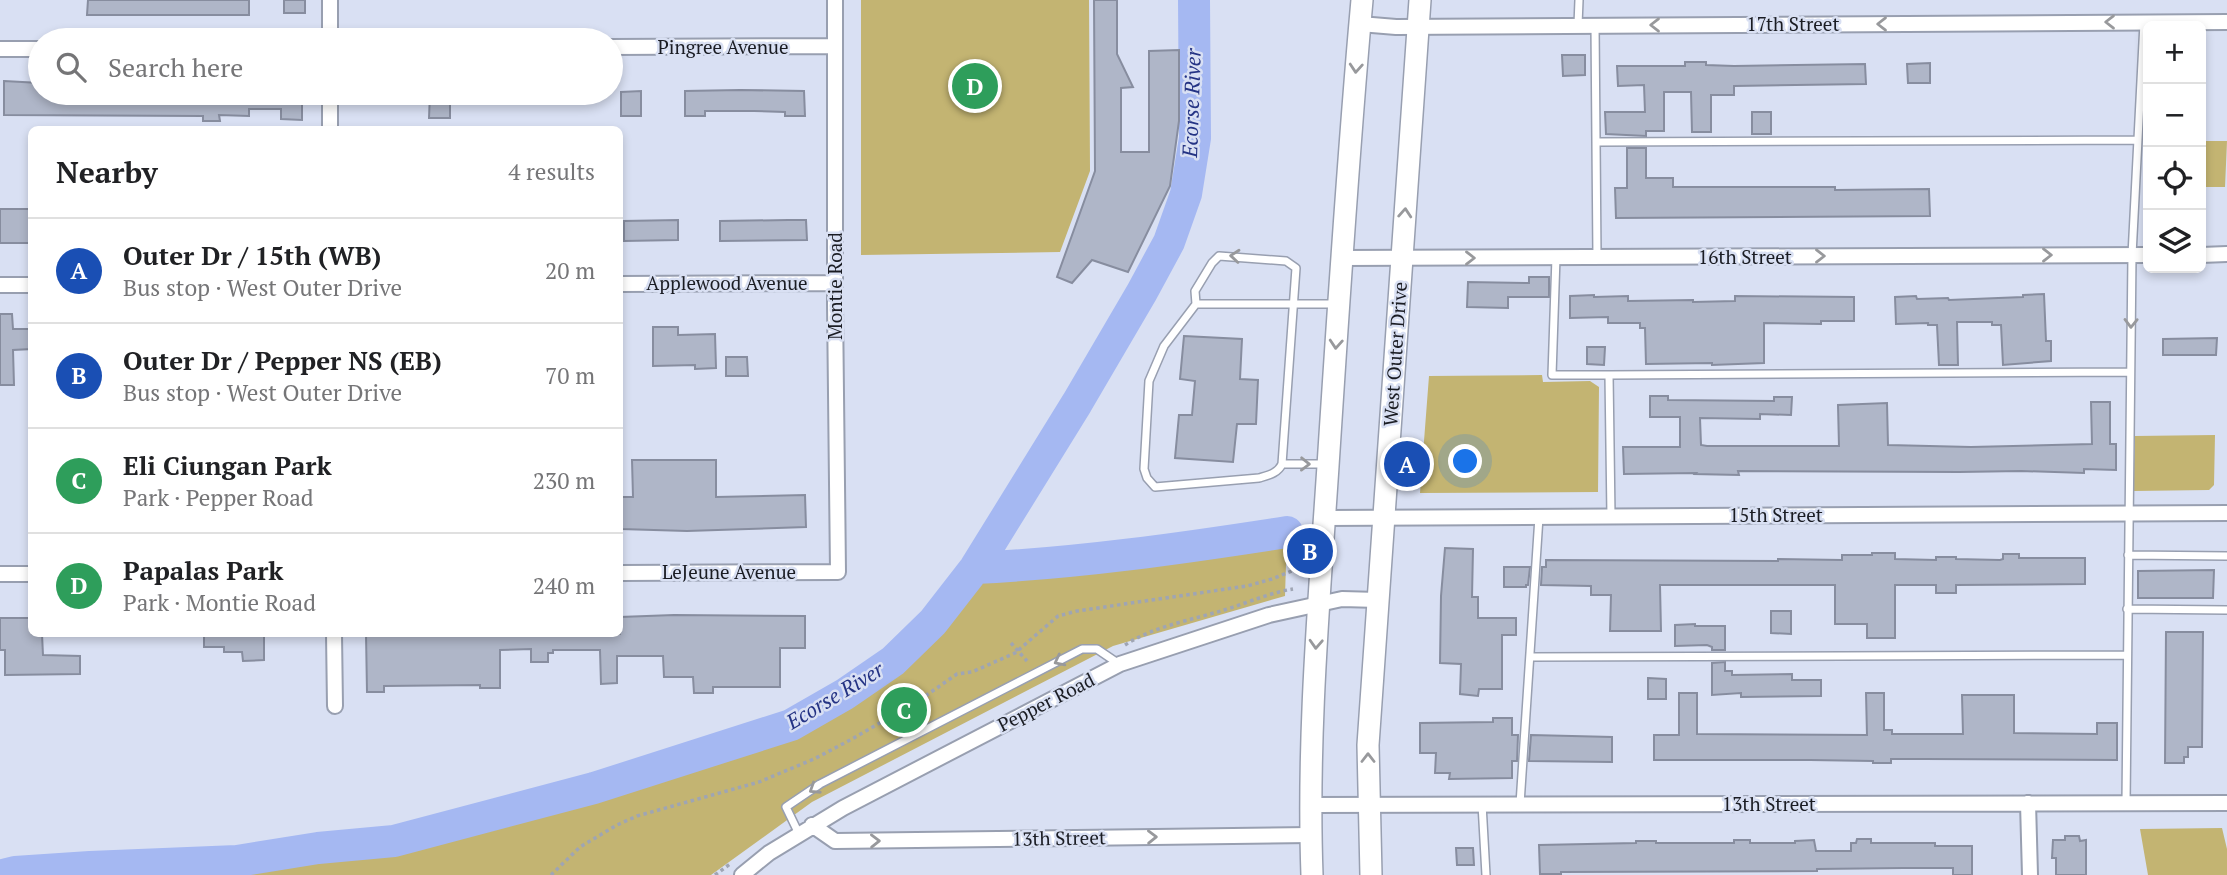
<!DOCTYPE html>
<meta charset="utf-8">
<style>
body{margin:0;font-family:"PT Serif",serif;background:#f2f2f2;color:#202124}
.controls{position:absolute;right:21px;top:21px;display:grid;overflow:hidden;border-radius:10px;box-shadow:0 4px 10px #0003}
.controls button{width:63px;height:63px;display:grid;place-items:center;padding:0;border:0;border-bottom:2px solid #e0e0e0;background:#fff;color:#202124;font:35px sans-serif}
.you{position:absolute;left:1466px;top:462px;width:24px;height:24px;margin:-18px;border:5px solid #fff;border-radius:50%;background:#1a73e8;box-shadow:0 0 0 10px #1a73e833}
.badge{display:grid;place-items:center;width:46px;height:46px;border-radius:50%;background:#db2777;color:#fff;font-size:23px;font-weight:700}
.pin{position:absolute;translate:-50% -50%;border:4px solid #fff;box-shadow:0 2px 7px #0006}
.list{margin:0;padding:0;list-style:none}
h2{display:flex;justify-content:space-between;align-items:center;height:91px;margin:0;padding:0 28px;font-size:30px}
h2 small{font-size:23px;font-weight:400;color:#757577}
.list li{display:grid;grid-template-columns:46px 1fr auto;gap:21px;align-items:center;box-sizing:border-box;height:105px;padding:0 28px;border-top:2px solid #e0e0e0}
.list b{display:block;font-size:26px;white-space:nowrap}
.list p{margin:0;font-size:23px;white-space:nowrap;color:#757577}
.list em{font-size:23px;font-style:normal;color:#757577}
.icon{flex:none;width:38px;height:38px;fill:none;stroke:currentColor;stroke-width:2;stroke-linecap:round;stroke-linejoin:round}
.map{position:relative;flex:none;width:2227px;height:875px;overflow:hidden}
.search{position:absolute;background:#fff;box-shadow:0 4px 10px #0003;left:28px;top:28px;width:595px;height:77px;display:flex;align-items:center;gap:18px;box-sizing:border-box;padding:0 24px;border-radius:38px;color:#757577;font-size:26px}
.panel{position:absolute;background:#fff;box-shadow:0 4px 10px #0003;left:28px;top:126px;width:595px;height:511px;border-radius:10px}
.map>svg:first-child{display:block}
</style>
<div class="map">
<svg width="2227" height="875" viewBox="0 0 2227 875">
<rect width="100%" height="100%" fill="#d9e0f3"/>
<path fill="#c3b472" d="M861,0h228l1,171 -30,81 -199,3z
M2201,141h26l-2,46h-24z
M1542,375l1,7 47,-1 9,6 -1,105 -178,1 9,-117z
M2215,435l-1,50 -5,5 -76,1 2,-55z
M1287,532l-2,64 -172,50 -301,156 -101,73h-619l-2,-8 147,-6 81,-13 76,-7 200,-53 197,-63 54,-31 48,-33 40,-39 42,-54c105,-5 208,-20 312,-36z
M2222,828l5,21v26h-79l-8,-46z"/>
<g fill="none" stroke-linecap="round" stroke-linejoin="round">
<path stroke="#a5b8f2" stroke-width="32" d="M975,568c104,-5 209,-20 312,-36
M3,875l12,-3 75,-5 147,-6 81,-13 76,-7 200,-53 197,-63 54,-31 48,-33 40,-39 42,-54 102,-165 65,-111 27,-50 17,-48 9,-56 -1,-138"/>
</g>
<path fill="#afb6c8" stroke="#878d9f" stroke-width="2" d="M88,0h161v15h-162z
M284,0h21v13h-21z
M1094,0h23v54l16,33 -12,1v64h28v-101l30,-1v71l-9,65 -42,86 -36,-12 -20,23 -15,-6 38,-106z
M1562,55h23v20l-22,1z
M1685,62h21v3l28,1 131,-2 1,20 -132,2v9h-23v37h-19l-1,-40h-27v39h-18v5l-40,-2 -1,-22h40l-1,-27 -26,1 -1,-20h68z
M1930,63v20h-22l-1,-19z
M4,81l36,2v10h262v27l-21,-1v-10h-32v7l-30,-1 1,6h-17v-5l-199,-1z
M740,90l64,1 1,25h-20v-4l-31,-1h-49v5h-20v-25z
M641,91v25h-20v-24z
M430,93h20v25h-21z
M1752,112h19v22h-19z
M1627,148h19v30h27v9h162v3l94,-1 1,27 -314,2 -1,-30h12z
M0,209h32v34h-32z
M678,220v20l-54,1v-20z
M788,220h18l1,20 -87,1v-20z
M1529,277h20v20h-41v11l-41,-1 1,-25 61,1z
M2044,294l2,47h5v20l-48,4 -2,-40h-9v-3h-35l1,43h-19l-2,-40h-9v-2l-32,1 -1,-27 21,-1 1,3 31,-1 1,2 74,-3v-2z
M1594,295v2l34,-1v5l65,-1v2l42,-1v-5l119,1v24h-33v3l-57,-1v40l-52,2v-2l-66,1 -1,-36h-5v-5h-32v-6l-38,1v-22z
M0,314h12l1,15h19v20l-19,1 1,35h-14z
M653,327h25v8l37,-1 1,34 -21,1v-4l-42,1z
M1184,336l58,3 -2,40 18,1 -2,44h-19l-4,38 -58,-4 4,-43h13l3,-34 -15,-2z
M2217,338l-1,17h-53v-16z
M1587,347h18l-1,18 -17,-1z
M726,357h21l1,19h-22z
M1650,396h18v4l106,1v-4h18l-1,18 -31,-1v5l-60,-1 1,27 6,1h132l-1,-41 49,-2 1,42 83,2 121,-3 -1,-42h19v42h6v26l-32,-1v4l-63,-2 -62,1 -221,-1 1,4 -44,-1 1,-1 -72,1 -1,-27h57v-30h-30z
M632,460h84v37l89,-2 1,32 -119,4 -66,-2 -1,-32h13z
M1445,548l28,1 -1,48h6v21h38v17h-14v54h-23l-1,7 -18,-2 1,-30 -21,-1 1,-67z
M1872,553h23v6l41,1v-3h20v2l44,1 3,-1v-5h16v4h66v26l-129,1v8h-20v-8h-41v53h-28v-14h-32v-39h-175l1,46h-51l1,-36h-20v-9l-50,-1 1,-18h4v-7l232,1v-2l64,1v-5h30z
M1504,567h26l-2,18h-2v2h-22z
M2214,570l-1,28h-75v-27z
M1771,611h20v23l-20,-1z
M674,615l131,1v32h-25v39h-67v6h-19l-1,-16h-29l-1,-21h-46v27l-16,1 -1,-34h-47v3h-5v9h-17v-13l-31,1v38h-20v-3l-96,1v6h-17l-1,-58h254v-17z
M0,618h32v16h10l1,21 37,1v18l-75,1v-25h-5z
M1695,624v2h30v24h-13v-3l-5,-2 -32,1v-21z
M2166,632h37l-1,115h-14v10h-4v6h-19z
M204,634h60v26l-21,1 -1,-9h-18v-5h-20z
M1725,662v9h7v4l60,-1v6h29v16l-80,1v-4l-29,2v-32z
M1648,678l18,1v20h-18z
M1679,693h18v41l170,1 -1,-42h18v37h8v4h71l-1,-39h52v38l83,1v-11h20v37l-193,-1h-33v4h-18v-2l-63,-1h-156v-25h25z
M1493,718h19v17h6l-1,26h-5v17l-63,1 1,-6h-15l1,-20h-16v-30l73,-1z
M1531,735l81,2v25l-83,-1z
M2065,836h14l1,5 6,-1v35h-30v-17h-4l1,-18h12z
M1857,839h14v4h64v3h37v29h-19v-7h-50l-86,1v2l-256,1v2h-21l-1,-29 97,-2v-2h20v2h78v-3h16v3h45v-2l19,-1 2,11h35v-8h5z
M1456,848h17l1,17h-17z"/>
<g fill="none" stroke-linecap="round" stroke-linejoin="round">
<defs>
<path id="lane" d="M1578,25l1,-25
M1595,25l2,232
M1596,142l542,-2
M1556,257l-4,118h57l2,141
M1196,304l-1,-13 17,-28 7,-7 67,5 10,7 -14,196c-4,9 -13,11 -23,14l-104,9 -8,-9 -3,-9 5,-88 15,-35 32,-42h139
M1609,375l521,-3
M1282,464h45
M2128,555l99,1
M2127,609l100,1
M1530,657l597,-2
M2126,803l6,-548 12,-232
M1482,804l4,71
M1520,804l19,-287
M799,834l-13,-27 34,-23 262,-135h15l22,15"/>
<path id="street" d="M330,0v40
M1360,24l36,3 831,-5
M611,47l224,-1
M0,49h40
M330,93v37
M2201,255l26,-1
M1342,258l806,-3
M620,284l215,-1
M0,285h32
M1324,518l903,-5
M620,573l218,-1 -3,-268v-304
M0,574h32
M334,634l1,72
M2028,803l2,72
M1311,805l916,-2
M812,825l23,16 475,-6
M742,875l27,-22 74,-45 277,-144 149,-49 73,-16 36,1"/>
<path id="secondary" d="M1312,875c-5,-136 7,-273 16,-409 10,-155 20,-311 34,-466
M1371,875l-3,-130 52,-745"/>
</defs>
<use href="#lane" stroke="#989fb0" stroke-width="10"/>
<use href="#street" stroke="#989fb0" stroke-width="18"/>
<use href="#secondary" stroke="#989fb0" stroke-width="24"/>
<path stroke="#9fa5b4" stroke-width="3.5" stroke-dasharray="3.5 3.5" stroke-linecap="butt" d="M1011,643l16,18
M1125,645c29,-19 67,-25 99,-35 23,-7 45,-17 69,-21
M551,875l29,-28 37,-22 20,-9 122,-34 55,-23 38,-20 69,-40 36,-25 15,-2 43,-19 43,-37 19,-5 170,-25 25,-7 27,-11
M715,875l15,-11"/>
<use href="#lane" stroke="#fff" stroke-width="7"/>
<use href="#street" stroke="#fff" stroke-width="14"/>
<use href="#secondary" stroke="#fff" stroke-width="21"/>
</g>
<defs><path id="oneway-chevron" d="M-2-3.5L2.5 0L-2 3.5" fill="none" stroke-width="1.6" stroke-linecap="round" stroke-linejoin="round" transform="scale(1.75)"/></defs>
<g stroke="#98999c">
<use href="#oneway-chevron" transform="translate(2110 22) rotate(180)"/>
<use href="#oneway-chevron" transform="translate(1882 24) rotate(180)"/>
<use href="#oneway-chevron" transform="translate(1655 25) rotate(180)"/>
<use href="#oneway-chevron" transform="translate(1356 68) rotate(94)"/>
<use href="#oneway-chevron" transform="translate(1405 213) rotate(-86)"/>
<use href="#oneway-chevron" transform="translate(2047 255)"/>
<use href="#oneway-chevron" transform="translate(1235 256) rotate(-175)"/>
<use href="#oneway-chevron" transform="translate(1820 256)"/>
<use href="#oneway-chevron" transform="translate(1470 258)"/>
<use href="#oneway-chevron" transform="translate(2131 323) rotate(91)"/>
<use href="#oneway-chevron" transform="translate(1336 344) rotate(94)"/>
<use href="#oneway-chevron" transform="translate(1305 464) rotate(1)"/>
<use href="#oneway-chevron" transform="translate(1316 644) rotate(93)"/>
<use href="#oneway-chevron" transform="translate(1059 661) rotate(153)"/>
<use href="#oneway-chevron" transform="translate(1368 758) rotate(-90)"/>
<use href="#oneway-chevron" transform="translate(814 789) rotate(147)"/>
<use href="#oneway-chevron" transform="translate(1152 837) rotate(-1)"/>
<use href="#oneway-chevron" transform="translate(875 841) rotate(-1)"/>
</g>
<g text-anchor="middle" stroke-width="5" stroke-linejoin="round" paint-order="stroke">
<g font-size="19" fill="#1a1c23" stroke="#d9e0f3">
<text x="1793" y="31">17th Street</text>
<text x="723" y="54">Pingree Avenue</text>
<text x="1745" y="264">16th Street</text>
<text x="727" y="290">Applewood Avenue</text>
<text transform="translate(835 286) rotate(-90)" y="7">Montie Road</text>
<text transform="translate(1395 354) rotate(-86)" y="7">West Outer Drive</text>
<text x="1776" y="522">15th Street</text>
<text x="729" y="579">LeJeune Avenue</text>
<text transform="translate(1046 702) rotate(-27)" y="7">Pepper Road</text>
<text x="1769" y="811">13th Street</text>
<text transform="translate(1059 838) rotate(-1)" y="7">13th Street</text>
</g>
<g font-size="21" font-style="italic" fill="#243384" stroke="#d9e0f3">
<text transform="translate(1192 103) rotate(-88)" y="7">Ecorse River</text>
<text transform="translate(835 696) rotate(-31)" y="7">Ecorse River</text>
</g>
</g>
</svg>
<div class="controls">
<button>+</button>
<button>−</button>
<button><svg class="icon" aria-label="locate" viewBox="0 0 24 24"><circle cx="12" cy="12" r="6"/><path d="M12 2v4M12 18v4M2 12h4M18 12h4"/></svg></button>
<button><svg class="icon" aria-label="layers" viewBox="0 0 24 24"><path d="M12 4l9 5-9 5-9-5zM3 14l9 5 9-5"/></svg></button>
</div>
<div class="you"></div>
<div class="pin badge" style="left:1407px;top:464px;background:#1a4fb4">A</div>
<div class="pin badge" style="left:1310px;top:551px;background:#1a4fb4">B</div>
<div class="pin badge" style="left:904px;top:710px;background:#2e9e5b">C</div>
<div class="pin badge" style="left:975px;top:86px;background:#2e9e5b">D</div>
<div class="search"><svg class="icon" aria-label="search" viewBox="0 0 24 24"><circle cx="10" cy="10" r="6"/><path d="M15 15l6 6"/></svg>Search here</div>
<section class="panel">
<h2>Nearby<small>4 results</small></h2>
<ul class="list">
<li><span class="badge" style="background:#1a4fb4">A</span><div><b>Outer Dr / 15th (WB)</b><p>Bus stop · West Outer Drive</p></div><em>20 m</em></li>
<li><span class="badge" style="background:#1a4fb4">B</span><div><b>Outer Dr / Pepper NS (EB)</b><p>Bus stop · West Outer Drive</p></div><em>70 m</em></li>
<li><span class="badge" style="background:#2e9e5b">C</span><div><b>Eli Ciungan Park</b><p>Park · Pepper Road</p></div><em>230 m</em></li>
<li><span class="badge" style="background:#2e9e5b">D</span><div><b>Papalas Park</b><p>Park · Montie Road</p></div><em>240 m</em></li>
</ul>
</section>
</div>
